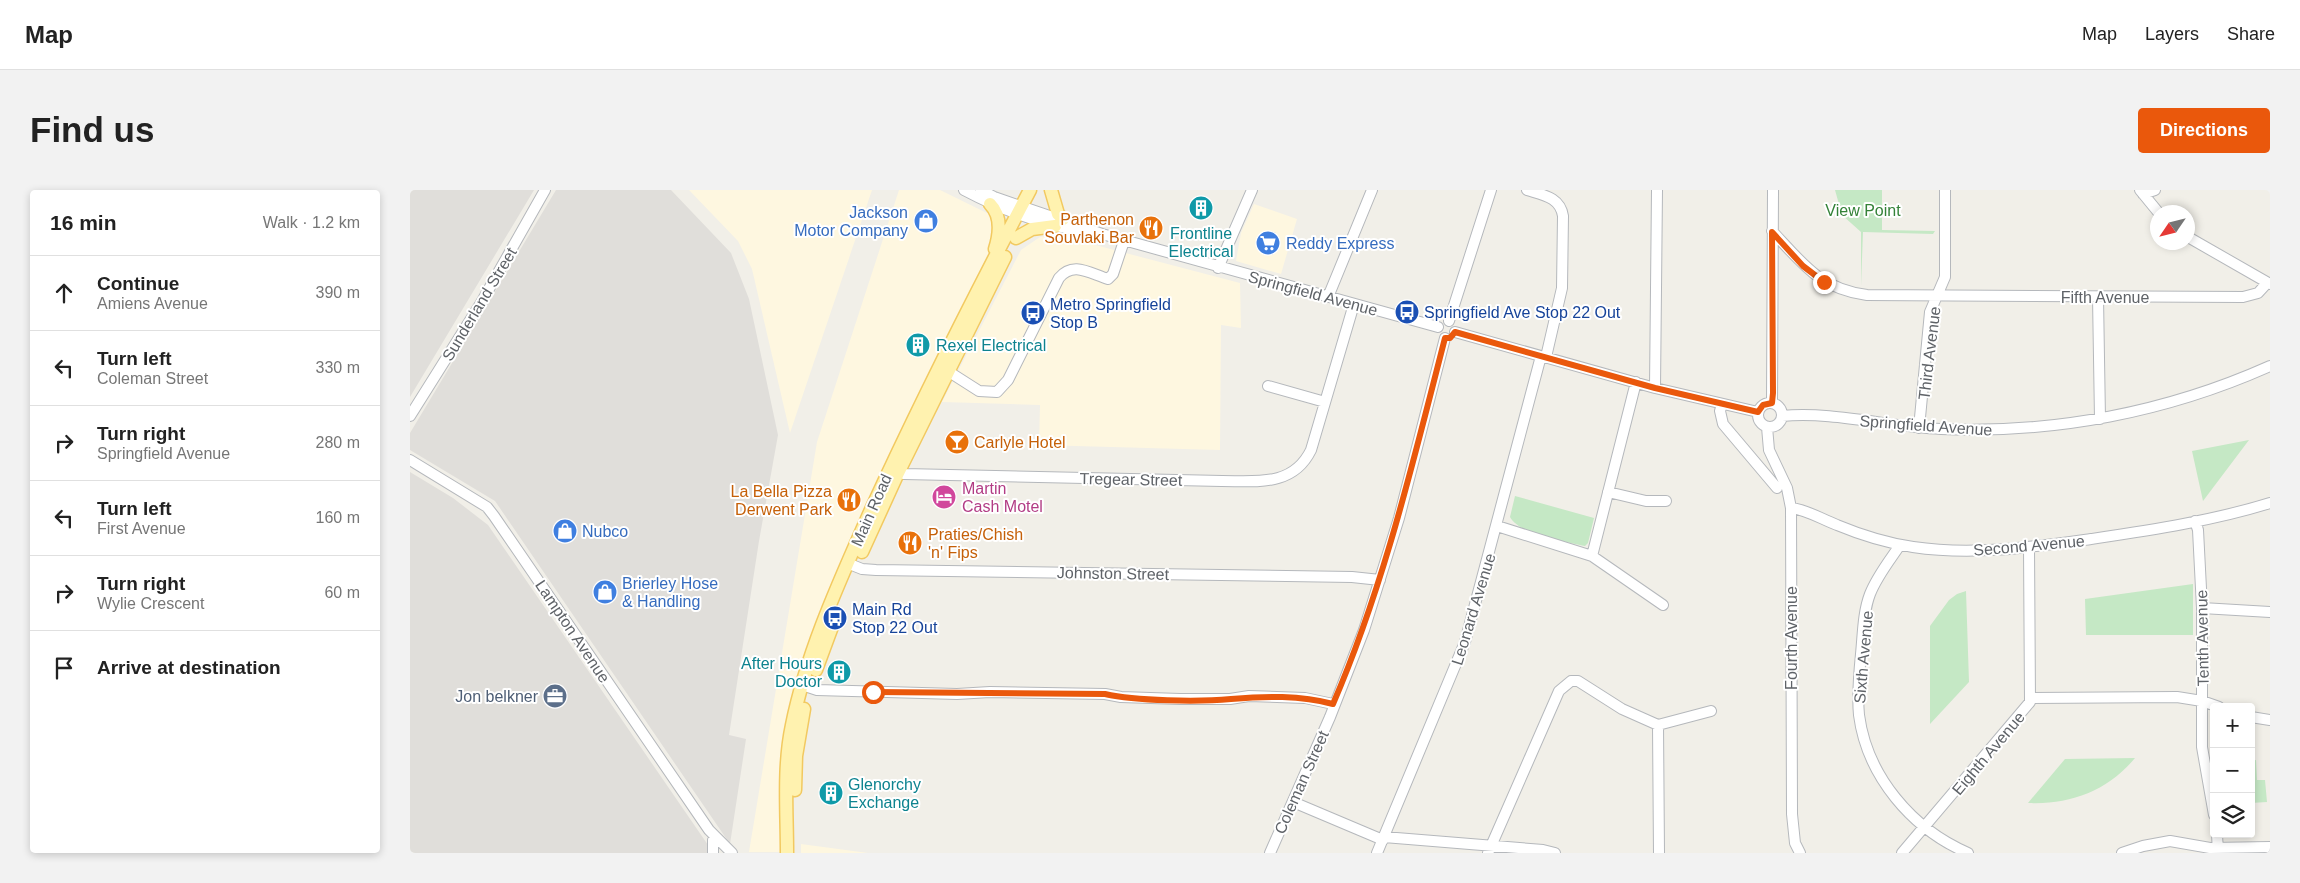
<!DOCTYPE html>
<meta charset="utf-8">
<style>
body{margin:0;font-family:Arial,sans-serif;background:#f2f2f2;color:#222}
.controls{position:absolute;right:15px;bottom:15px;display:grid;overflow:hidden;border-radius:5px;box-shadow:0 2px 8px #0003}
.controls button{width:45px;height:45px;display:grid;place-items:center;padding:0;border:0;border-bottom:1px solid #e0e0e0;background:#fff;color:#222;font:25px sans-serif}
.compass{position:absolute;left:1740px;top:15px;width:45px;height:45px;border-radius:50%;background:#fff;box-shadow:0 2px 8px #0003;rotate:235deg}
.stop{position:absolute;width:15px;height:15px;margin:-11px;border:4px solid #ea580c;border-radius:50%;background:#fff}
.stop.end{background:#ea580c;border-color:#fff;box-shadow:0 1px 5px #0008}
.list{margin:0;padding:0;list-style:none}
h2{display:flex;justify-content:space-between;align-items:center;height:65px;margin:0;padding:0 20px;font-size:21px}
h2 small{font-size:16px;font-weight:400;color:#767676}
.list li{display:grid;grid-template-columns:32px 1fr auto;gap:15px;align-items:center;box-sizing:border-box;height:75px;padding:0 20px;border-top:1px solid #e0e0e0}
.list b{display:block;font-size:19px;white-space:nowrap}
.list p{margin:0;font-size:16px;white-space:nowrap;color:#767676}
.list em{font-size:16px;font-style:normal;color:#767676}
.icon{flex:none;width:28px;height:28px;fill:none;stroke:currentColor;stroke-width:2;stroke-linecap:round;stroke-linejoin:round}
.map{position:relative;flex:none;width:1860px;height:663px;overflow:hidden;border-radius:5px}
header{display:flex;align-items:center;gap:30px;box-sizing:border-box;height:70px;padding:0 25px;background:#fff;border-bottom:1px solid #e0e0e0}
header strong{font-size:24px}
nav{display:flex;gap:28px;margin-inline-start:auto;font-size:18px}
.intro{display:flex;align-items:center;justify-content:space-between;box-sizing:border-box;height:120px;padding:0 30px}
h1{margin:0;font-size:35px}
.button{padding:12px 22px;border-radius:5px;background:#ea580c;color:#fff;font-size:18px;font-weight:700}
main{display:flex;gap:30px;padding:0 30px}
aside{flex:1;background:#fff;border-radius:5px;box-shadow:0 2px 8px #0003}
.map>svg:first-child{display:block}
</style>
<header>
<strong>Map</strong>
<nav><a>Map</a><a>Layers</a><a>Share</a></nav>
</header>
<div class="intro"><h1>Find us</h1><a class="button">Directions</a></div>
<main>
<aside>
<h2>16 min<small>Walk · 1.2 km</small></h2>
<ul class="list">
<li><svg class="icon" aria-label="ahead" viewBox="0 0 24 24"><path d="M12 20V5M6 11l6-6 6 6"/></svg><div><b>Continue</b><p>Amiens Avenue</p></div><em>390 m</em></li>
<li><svg class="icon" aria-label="left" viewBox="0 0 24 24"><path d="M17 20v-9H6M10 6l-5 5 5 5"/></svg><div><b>Turn left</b><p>Coleman Street</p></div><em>330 m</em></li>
<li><svg class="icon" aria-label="right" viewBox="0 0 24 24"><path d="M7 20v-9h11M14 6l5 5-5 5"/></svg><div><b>Turn right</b><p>Springfield Avenue</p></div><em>280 m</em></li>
<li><svg class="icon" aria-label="left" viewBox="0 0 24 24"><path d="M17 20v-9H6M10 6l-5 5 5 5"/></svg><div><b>Turn left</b><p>First Avenue</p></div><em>160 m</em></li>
<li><svg class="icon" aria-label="right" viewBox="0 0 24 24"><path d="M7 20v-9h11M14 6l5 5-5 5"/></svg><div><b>Turn right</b><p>Wylie Crescent</p></div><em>60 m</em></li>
<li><svg class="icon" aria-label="arrive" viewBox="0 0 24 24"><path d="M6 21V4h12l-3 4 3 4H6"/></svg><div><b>Arrive at destination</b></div></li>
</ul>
</aside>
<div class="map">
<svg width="1860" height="663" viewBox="0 0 1860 663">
<rect width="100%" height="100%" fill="#f1efe8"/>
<path fill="#fef7e0" d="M279,0h183l-82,243 -38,-164 -14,-28z
M489,0h41l53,26 1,5 -4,29 -109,222 -74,182 -25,198h-33l68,-410z
M844,14l43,15 -16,55 -45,-13 5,-28z
M647,45l183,48 1,45 -20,-3 -1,125 -181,-5 1,-40 -98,-3 79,-152 19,-13z
M391,654l67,9h-67z"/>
<path fill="#e0deda" d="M0,0h124l-124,207z
M146,0h115l60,63 18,46 29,136 -19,106 -30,194 17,4 -16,105 -235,-343 -85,-51v-17z
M0,282l43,26 35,27 220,320 -1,8h-297z"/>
<path fill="#c5e8c5" d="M1425,0h47v40l53,1 -2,3 -70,-2 -2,54v-54l-19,-17z
M1839,250l-46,61 -11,-50z
M1105,306l79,22 -6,25 -3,3c-20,-5 -65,-11 -75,-29z
M1783,394v51h-107l-1,-36z
M1556,401l3,91 -39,42v-98l19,-26 8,-6z
M1725,568c-27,33 -66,47 -107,45l37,-44z
M1846,570l1,20h8l2,22 -16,1v-42z"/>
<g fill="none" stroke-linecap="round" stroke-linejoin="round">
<defs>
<path id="minor" d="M554,0c38,20 81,36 123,42
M571,0l13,7 108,37 336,93
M1117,0c16,5 33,7 36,26l-1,72 -16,69
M1730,0l18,22
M1733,4l12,-4
M1362,41c31,33 48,58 95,64l376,2 15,-4 9,-10
M1778,47l82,47
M808,78l34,-78
M918,107l44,-107
M1688,107l2,122
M1039,131l42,-131
M1045,142l200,56 103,24
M533,178l36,23 18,1 11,-12 51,-102c14,-17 30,-5 49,1l5,-5 11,-33
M858,196l57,16
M1245,198l2,-198
M1348 225a12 12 0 1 1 24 0a12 12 0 1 1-24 0Z
M1362,213l1,-213
M1312,214l-2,7 3,13 54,64
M0,226l71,-113 64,-113
M1372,226c51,-5 107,11 159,13 113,5 226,-17 329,-63
M1357,237l2,23 18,38 4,20 1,306 3,29 5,10
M1509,238l11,-116 15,-35v-87
M0,270l77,47 7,9 215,314 23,23
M483,280l11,4 318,7c34,0 71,6 89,-31l43,-146
M1198,302l38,9h20
M1381,318c17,2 30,11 46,17 24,10 50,18 76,22 60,9 120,0 178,-8 60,-9 121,-18 179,-36
M1785,331l3,9 4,78v139l12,68
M1087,336l95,30 71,49
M1490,355c-10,15 -23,31 -30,49 -7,18 -7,40 -9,60 -2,20 -4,41 -2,61 8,61 53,114 109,138
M1182,366l44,-174
M437,373l15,6 14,1 476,7 28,3
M1792,418l68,4
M392,495l15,5 140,4 33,-2 115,2 16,3 59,2h50l19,-3 56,2 28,6
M1621,508l146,-1 25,4 17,6
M1841,527l19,3
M1248,535l53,-14
M883,612l90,38
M1807,644l1,19
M974,647l159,13 12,3
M303,650v13
M860,663l60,-136 34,-87 35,-112 46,-180
M967,663l88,-211 76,-286
M1078,663l71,-162 12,-10h7l44,28 36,16 1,128
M1492,663l128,-151 -1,-154
M1712,663l21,-7 27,-5 40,7 60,-1"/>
<path id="major" d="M641,0l7,24 5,5
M580,14c12,12 10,29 5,45
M606,48l16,-9 23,-3
M452,362l36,-79 107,-216
M406,480l20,-54
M385,600l1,-34 8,-47
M377,663c0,-42 -4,-86 5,-128 15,-74 48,-145 78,-213 50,-109 104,-216 160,-322"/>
</defs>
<use href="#minor" stroke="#b5b8bc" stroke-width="12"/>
<use href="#major" stroke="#f2c960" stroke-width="15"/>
<use href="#minor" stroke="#fff" stroke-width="10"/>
<use href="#major" stroke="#fff2af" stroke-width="12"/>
</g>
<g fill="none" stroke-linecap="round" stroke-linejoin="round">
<path stroke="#ea580c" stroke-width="6" d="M463,502l232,2c31,7 93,8 126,5 34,-3 69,-4 102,5 51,-118 80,-242 112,-366h5l5,-6 200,56 103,24 5,-7 9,-2 1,-10 -1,-161 31,34 21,16"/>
</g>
<defs>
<symbol id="building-disc" viewBox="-11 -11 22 22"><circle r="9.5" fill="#0f9aa8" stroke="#fff"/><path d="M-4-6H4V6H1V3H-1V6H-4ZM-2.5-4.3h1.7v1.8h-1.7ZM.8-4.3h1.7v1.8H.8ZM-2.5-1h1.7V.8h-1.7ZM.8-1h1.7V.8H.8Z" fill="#fff"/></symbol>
<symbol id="shop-disc" viewBox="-11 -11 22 22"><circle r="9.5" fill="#3f7fe0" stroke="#fff"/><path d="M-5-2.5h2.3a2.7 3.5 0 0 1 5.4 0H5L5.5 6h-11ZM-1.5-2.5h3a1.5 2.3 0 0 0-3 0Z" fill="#fff"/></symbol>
<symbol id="restaurant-disc" viewBox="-11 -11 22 22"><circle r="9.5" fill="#e8710a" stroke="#fff"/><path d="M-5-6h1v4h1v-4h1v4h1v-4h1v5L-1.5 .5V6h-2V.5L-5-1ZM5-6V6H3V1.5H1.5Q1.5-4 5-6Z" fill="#fff"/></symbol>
<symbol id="supermarket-disc" viewBox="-11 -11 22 22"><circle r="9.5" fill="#3f7fe0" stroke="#fff"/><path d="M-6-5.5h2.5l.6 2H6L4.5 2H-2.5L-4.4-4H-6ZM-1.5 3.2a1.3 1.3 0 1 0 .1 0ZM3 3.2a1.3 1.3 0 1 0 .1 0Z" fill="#fff"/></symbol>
<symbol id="bus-disc" viewBox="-11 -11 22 22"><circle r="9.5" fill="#1a4fb4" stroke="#fff"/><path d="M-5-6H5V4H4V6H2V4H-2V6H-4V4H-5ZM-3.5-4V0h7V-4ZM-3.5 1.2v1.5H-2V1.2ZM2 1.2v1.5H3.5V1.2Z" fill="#fff"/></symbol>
<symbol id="bar-disc" viewBox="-11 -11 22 22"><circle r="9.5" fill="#e8710a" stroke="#fff"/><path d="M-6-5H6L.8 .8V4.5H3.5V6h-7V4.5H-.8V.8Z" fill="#fff"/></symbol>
<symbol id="hotel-disc" viewBox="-11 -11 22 22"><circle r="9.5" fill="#d1479c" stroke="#fff"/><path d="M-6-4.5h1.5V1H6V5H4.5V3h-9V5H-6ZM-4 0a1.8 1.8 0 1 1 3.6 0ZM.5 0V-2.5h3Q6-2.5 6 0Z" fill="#fff"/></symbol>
<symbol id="office-disc" viewBox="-11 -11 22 22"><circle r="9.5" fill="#5c6f8a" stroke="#fff"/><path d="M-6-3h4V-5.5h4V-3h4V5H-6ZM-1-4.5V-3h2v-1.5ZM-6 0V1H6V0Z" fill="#fff"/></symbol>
</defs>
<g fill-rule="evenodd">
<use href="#building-disc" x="777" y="4" width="28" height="28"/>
<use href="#shop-disc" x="502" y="17" width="28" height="28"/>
<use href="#restaurant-disc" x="727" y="24" width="28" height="28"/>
<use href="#supermarket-disc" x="844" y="39" width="28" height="28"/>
<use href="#bus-disc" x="983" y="108" width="28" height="28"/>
<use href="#bus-disc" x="609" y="109" width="28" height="28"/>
<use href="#building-disc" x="494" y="141" width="28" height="28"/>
<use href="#bar-disc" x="533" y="238" width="28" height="28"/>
<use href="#hotel-disc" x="520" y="293" width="28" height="28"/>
<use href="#restaurant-disc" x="425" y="296" width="28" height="28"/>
<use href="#shop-disc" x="141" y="327" width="28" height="28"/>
<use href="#restaurant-disc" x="486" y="339" width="28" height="28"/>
<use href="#shop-disc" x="181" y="388" width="28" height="28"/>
<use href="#bus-disc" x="411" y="414" width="28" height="28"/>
<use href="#building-disc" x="415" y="468" width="28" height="28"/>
<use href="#office-disc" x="131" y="492" width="28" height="28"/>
<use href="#building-disc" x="407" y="589" width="28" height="28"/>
</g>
<g text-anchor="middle" stroke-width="4" stroke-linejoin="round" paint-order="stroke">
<g font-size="16" fill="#348238" stroke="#fff">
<text x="1453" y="26">View Point</text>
</g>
<g font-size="16" fill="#366cbe" stroke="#fff" text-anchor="start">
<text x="498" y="28" text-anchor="end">Jackson<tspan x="498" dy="18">Motor Company</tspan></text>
<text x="876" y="59">Reddy Express</text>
<text x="172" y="347">Nubco</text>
<text x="212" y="399">Brierley Hose<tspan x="212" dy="18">&amp; Handling</tspan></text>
</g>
<g font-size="16" fill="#c56008" stroke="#fff" text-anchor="end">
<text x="724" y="35">Parthenon<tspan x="724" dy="18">Souvlaki Bar</tspan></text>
<text x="564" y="258" text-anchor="start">Carlyle Hotel</text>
<text x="422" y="307">La Bella Pizza<tspan x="422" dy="18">Derwent Park</tspan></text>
<text x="518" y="350" text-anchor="start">Praties/Chish<tspan x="518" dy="18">'n' Fips</tspan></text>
</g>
<g font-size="16" fill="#0d838f" stroke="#fff" text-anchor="start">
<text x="791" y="49" text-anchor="middle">Frontline<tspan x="791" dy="18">Electrical</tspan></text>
<text x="526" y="161">Rexel Electrical</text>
<text x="412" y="479" text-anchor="end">After Hours<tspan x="412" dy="18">Doctor</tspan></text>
<text x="438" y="600">Glenorchy<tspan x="438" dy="18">Exchange</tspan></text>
</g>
<g font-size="16" fill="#5f6368" stroke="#fff">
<text transform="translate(903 103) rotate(15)" y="6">Springfield Avenue</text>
<text x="1695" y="113">Fifth Avenue</text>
<text transform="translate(69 114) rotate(-59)" y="6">Sunderland Street</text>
<text transform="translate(1519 163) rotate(-83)" y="6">Third Avenue</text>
<text transform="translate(1516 235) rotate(4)" y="6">Springfield Avenue</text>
<text transform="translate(721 289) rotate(1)" y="6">Tregear Street</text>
<text transform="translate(461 320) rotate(-66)" y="6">Main Road</text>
<text transform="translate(1619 355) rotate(-5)" y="6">Second Avenue</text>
<text transform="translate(703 383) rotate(1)" y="6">Johnston Street</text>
<text transform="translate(1063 419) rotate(-73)" y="6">Leonard Avenue</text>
<text transform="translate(163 441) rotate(56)" y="6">Lampton Avenue</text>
<text transform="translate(1381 448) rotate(-90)" y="6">Fourth Avenue</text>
<text transform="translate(1792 448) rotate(-91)" y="6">Tenth Avenue</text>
<text transform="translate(1453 467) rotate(-85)" y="6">Sixth Avenue</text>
<text transform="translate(1578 563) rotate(-50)" y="6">Eighth Avenue</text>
<text transform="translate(891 592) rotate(-66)" y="6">Coleman Street</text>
</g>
<g font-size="16" fill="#164399" stroke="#fff" text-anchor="start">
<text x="640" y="120">Metro Springfield<tspan x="640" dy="18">Stop B</tspan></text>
<text x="1014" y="128">Springfield Ave Stop 22 Out</text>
<text x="442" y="425">Main Rd<tspan x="442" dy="18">Stop 22 Out</tspan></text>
</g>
<g font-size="16" fill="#b23c85" stroke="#fff" text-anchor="start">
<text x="552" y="304">Martin<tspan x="552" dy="18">Cash Motel</tspan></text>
</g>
<g font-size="16" fill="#4e5e75" stroke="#fff" text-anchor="end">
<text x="128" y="512">Jon belkner</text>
</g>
</g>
</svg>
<div class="controls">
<button>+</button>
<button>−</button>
<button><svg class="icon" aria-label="layers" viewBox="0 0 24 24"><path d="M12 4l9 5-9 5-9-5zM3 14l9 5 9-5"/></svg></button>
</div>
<svg class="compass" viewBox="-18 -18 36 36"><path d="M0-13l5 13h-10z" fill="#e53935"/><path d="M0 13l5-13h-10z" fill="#767676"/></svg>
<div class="stop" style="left:463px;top:502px"></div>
<div class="stop end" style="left:1414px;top:92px"></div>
</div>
</main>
